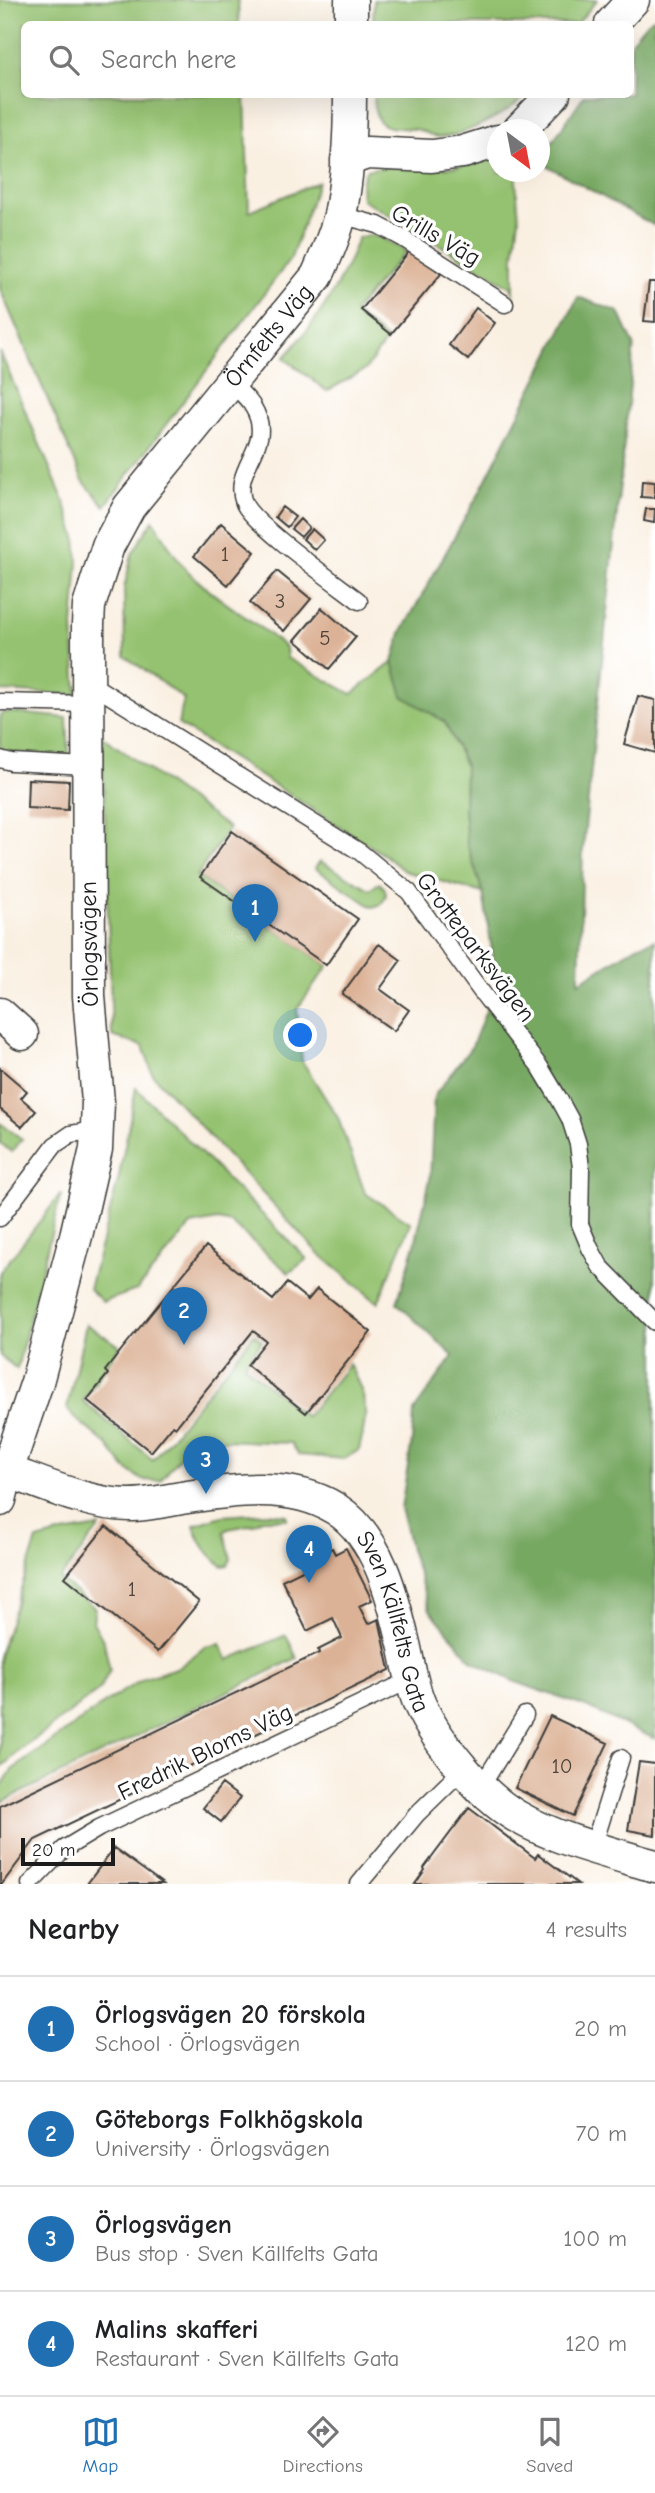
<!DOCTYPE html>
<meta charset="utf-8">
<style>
body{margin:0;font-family:"Comic Neue",sans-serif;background:#f2f2f2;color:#202124}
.compass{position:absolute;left:487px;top:119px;width:63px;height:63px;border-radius:50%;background:#fff;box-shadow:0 7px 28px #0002;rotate:148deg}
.scale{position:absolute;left:21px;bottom:18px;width:94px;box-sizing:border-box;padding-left:7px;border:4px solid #1c1c1c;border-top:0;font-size:19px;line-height:24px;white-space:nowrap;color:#1c1c1c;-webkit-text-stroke:5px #fff;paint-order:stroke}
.you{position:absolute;left:301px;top:1036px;width:24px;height:24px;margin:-18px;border:5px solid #fff;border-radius:50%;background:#1a73e8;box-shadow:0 0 0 10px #1a73e833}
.badge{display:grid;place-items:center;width:46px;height:46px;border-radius:50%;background:#1f6fb2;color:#fff;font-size:23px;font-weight:700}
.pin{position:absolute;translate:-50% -58px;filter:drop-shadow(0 2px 4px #0008)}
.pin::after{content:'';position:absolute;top:37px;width:24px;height:21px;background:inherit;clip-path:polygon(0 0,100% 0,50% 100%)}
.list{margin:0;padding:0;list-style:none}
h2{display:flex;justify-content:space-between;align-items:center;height:91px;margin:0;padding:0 28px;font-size:30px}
h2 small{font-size:23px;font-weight:400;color:#757577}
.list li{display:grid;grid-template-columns:46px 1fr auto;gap:21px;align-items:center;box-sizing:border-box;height:105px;padding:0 28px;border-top:2px solid #e0e0e0}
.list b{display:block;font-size:26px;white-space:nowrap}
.list p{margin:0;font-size:23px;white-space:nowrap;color:#757577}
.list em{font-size:23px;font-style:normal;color:#757577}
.icon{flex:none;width:38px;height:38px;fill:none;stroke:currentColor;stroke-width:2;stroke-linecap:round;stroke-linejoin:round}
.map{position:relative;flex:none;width:655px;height:1884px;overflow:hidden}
.search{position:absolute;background:#fff;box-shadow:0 7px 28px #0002;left:21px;right:21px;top:21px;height:77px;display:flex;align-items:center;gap:18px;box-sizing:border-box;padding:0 24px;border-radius:10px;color:#757577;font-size:26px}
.sheet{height:511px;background:#fff}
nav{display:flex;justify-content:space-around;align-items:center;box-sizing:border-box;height:98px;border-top:2px solid #e0e0e0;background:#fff;font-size:19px;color:#757577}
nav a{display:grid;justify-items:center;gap:4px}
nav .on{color:#1f6fb2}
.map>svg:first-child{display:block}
</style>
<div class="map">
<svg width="655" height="1884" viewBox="0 0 655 1884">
<rect width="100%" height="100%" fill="#fff"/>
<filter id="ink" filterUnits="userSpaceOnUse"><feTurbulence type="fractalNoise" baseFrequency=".0143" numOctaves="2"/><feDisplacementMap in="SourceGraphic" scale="14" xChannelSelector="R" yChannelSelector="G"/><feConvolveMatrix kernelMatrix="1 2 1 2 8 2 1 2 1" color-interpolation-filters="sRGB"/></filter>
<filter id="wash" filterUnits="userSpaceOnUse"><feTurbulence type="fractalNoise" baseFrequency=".00686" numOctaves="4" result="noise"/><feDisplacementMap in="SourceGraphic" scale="28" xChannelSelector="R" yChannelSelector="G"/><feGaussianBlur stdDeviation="1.57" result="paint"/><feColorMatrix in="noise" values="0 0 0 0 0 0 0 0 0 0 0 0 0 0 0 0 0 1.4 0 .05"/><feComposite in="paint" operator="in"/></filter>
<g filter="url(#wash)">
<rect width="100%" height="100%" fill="#faf0e2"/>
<path fill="#94c270" stroke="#586f46" stroke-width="2" d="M0,0h238l1,24h-215v70l221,1 4,116 69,-29 -27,76 -186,248 -22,-25 -83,-192z
M374,0h223l-20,24h-204z
M374,95v-1l152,1c-16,17 -63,42 -87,42 -8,0 -17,-8 -25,-8 -31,-2 -40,0 -40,-34z
M497,157l1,15h21l-3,9 3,38 -5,37v39l-3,-8 -149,-88 -1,-15 5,-14c24,-6 47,-1 72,-2 20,-1 41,-4 59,-11z
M368,235l14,3 24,13 -52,61 33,28 -22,30 -38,21 -43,-33c32,-35 58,-75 74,-120z
M0,352l64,149 12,36 2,25 -5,64 4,69 -77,-4z
M153,520c10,14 19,33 30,46 30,33 70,53 103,82l1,10 65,36 41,-32 10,33 42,27 20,44 -1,43 3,35 16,49 -79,-22 -18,-15 -208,-132 6,-25 -59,-43 -1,-67 8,-35z
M8,712l59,6 2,38 -69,-4v-38z
M102,736l127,92 -32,48 131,90 -31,43 5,52 36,57 27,75 46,30 -33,80 -61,-51 -164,-177 -10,-29 -31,-10z
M320,861l50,28 9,-6c12,8 7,22 -7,24l-57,-39z
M136,1088l171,171 -18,14 -58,-50 -13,-3 -27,5 -54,65 -34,12 -14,-13 29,-108z
M0,1123l22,16 -10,13 -12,-9z
M61,1194l-44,175 -17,-13v-84z
M86,1324l34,22 -37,55 70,59 101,-126 8,7 -18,24 62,52 43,-53c19,37 20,45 10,86l-15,9 -45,-4 -8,-12 -96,-4 -35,42 -18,-1 -17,-12 -19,-24 -31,-26 -8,-10z
M266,1513l21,2v4h-25l-8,5 -26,5 -4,3 7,27 -3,6 -5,1c-15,-10 -24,-24 -29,-41l28,-9z
M100,1527l-40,52 35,29 -2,14 11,20 6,28 -11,20 -81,62 -18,17v-116l37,-113 26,-7z
M286,1635l11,23 -297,145v-15l12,-18 100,-72 33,-20 34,-11 26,-20 15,-3 8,16z"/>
<path fill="#77a862" stroke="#4a623f" stroke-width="2" d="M655,17v209l-111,-62 4,-16 36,-53 46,-1 1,-53 16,-19z
M578,297l41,15 15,33 -51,505 -4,132 58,-36 18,-6v799l-69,-32 -73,-26 -41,-20 -42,-51 -20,-61 -9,-41 11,-68 2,-29 39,-55 -56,-53 18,-59 15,-65 4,-83 38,-50 25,-63 -14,-90 -16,-49 -3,-35 1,-44 -20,-43 -42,-26 -10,-34 8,-29 78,-140z"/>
<g id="blocks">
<path fill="#dcb296" d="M411,249l30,25 -50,60 -30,-24z
M649,282h6v40l-11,-1z
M476,308l19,15 -27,37 -19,-15z
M642,481l13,1v16l-14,-1z
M282,507l13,10 -8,10 -12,-10z
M646,509h9l-1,14 -10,-2z
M300,519l9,9 -8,9 -10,-8z
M221,523l34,29 -27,33 -34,-29z
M312,529l12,11 -9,10 -12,-11z
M277,571l34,28 -27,32 -34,-28z
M322,608l34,29 -27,32 -34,-29z
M638,696l17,4v53l-31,-9z
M28,779l41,2 -1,29 -41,-2z
M232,831l126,88 -32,46 -126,-88z
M379,944l22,16 -21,29 29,21 -15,21 -52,-37z
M0,1068l27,23 -6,7 15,13 -14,16 -22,-18z
M206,1246l67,54 14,-17 21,17 9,-11 54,43 -65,81 -59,-48 19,-24 -13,-10 -77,96 -3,-2 -22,27 -64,-52 21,-26 -3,-3 18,-23z
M106,1526l93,76 -41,50 -93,-75z
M332,1548l3,6 11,-6 26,52 -13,6 9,18 11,-5 11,51 -355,170 -33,44h-2v-78l319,-153 -1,-3 24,-12 -9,-20 -26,13 -25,-51 37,-18 -3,-6z
M550,1716l58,27 -35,73 -58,-28z
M639,1762l16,2v71l-27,-5z
M222,1784l18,14 -19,24 -18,-14z
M469,1808l66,50 3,-4 40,30h-163l10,-14 -1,-2z
M114,1848l49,36h-76z"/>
</g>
</g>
<g filter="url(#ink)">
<use href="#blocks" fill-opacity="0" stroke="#3d3c3a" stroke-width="2"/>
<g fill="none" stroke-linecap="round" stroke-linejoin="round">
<defs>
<path id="service" d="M340,215l38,10 26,14 101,65
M231,383c7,7 17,15 22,24 24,39 -23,60 -9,96 7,20 93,81 115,98
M88,682l272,170 49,40 74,102 57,73 18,30 12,22 8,25 3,24 -1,56 10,24 10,18 55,56
M0,702l88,2
M0,759l11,3 76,4
M0,1218l55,-73 16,-11 25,-4
M481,1787l44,-72
M593,1847l28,-89
M30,1884l34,-35 35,-21 313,-149
M359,1884l58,-70 47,-46"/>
<g id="minor">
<path d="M351,24v-24"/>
<path d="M611,24l22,-24"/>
<path d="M519,130l35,-36"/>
<path d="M347,160l20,-7 65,3 31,-4 35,-11"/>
<path d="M0,1014l22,20"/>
<path id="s1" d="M7,1471c37,13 83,34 122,34 17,0 36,-4 52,-7 51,-8 110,-17 155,11 44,28 58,93 69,139 4,19 7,39 15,57 17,37 60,90 96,111 39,23 95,37 139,50"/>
<path id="s2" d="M0,1500l7,-29 30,-89 39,-146 20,-87 2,-47 -9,-106 -1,-371 1,-19 19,-60 21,-39 188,-231c9,-20 18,-40 23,-61 8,-39 10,-81 10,-121"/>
</g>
</defs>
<use href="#service" stroke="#3d3c3a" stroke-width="19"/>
<use href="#minor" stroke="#3d3c3a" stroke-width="35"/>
<use href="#service" stroke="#fff" stroke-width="16"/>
<use href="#minor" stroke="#fff" stroke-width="32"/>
</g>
</g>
<g text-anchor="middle" stroke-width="7" stroke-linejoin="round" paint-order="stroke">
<g font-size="21" fill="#4c423a">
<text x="225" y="561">1</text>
<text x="280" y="608">3</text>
<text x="325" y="645">5</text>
<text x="132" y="1596">1</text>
<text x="562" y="1773">10</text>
</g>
<g font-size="24" fill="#1c1c1c" stroke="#fff">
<text transform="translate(436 235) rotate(30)" y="8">Grills Väg</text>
<text dy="8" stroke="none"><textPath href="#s2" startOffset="1236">Örnfelts Väg</textPath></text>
<text transform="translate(89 944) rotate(-91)" y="8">Örlogsvägen</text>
<text transform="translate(476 947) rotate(53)" y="8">Grotteparksvägen</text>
<text dy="8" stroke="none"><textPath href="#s1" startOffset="469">Sven Källfelts Gata</textPath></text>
<text transform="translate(205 1752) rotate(-26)" y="8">Fredrik Bloms Väg</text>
</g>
</g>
</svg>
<svg class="compass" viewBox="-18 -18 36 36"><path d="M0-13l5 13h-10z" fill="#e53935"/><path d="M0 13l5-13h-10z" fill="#757577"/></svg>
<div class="scale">20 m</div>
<div class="you"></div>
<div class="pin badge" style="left:255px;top:942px">1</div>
<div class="pin badge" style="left:184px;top:1345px">2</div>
<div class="pin badge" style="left:206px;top:1494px">3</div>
<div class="pin badge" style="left:309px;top:1583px">4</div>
<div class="search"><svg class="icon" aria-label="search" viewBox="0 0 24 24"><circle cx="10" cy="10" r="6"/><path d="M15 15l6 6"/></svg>Search here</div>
</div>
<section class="sheet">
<h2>Nearby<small>4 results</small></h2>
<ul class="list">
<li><span class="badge">1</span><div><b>Örlogsvägen 20 förskola</b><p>School · Örlogsvägen</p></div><em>20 m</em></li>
<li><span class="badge">2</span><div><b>Göteborgs Folkhögskola</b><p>University · Örlogsvägen</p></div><em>70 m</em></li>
<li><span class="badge">3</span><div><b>Örlogsvägen</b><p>Bus stop · Sven Källfelts Gata</p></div><em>100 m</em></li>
<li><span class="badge">4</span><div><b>Malins skafferi</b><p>Restaurant · Sven Källfelts Gata</p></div><em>120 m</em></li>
</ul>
</section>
<nav>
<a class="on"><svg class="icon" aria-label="map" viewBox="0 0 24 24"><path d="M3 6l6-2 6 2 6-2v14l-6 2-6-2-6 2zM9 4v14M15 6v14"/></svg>Map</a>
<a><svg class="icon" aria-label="directions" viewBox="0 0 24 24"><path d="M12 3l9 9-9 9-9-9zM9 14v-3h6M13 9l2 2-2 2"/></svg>Directions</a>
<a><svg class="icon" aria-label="saved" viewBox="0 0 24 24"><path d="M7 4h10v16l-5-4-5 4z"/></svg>Saved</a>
</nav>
